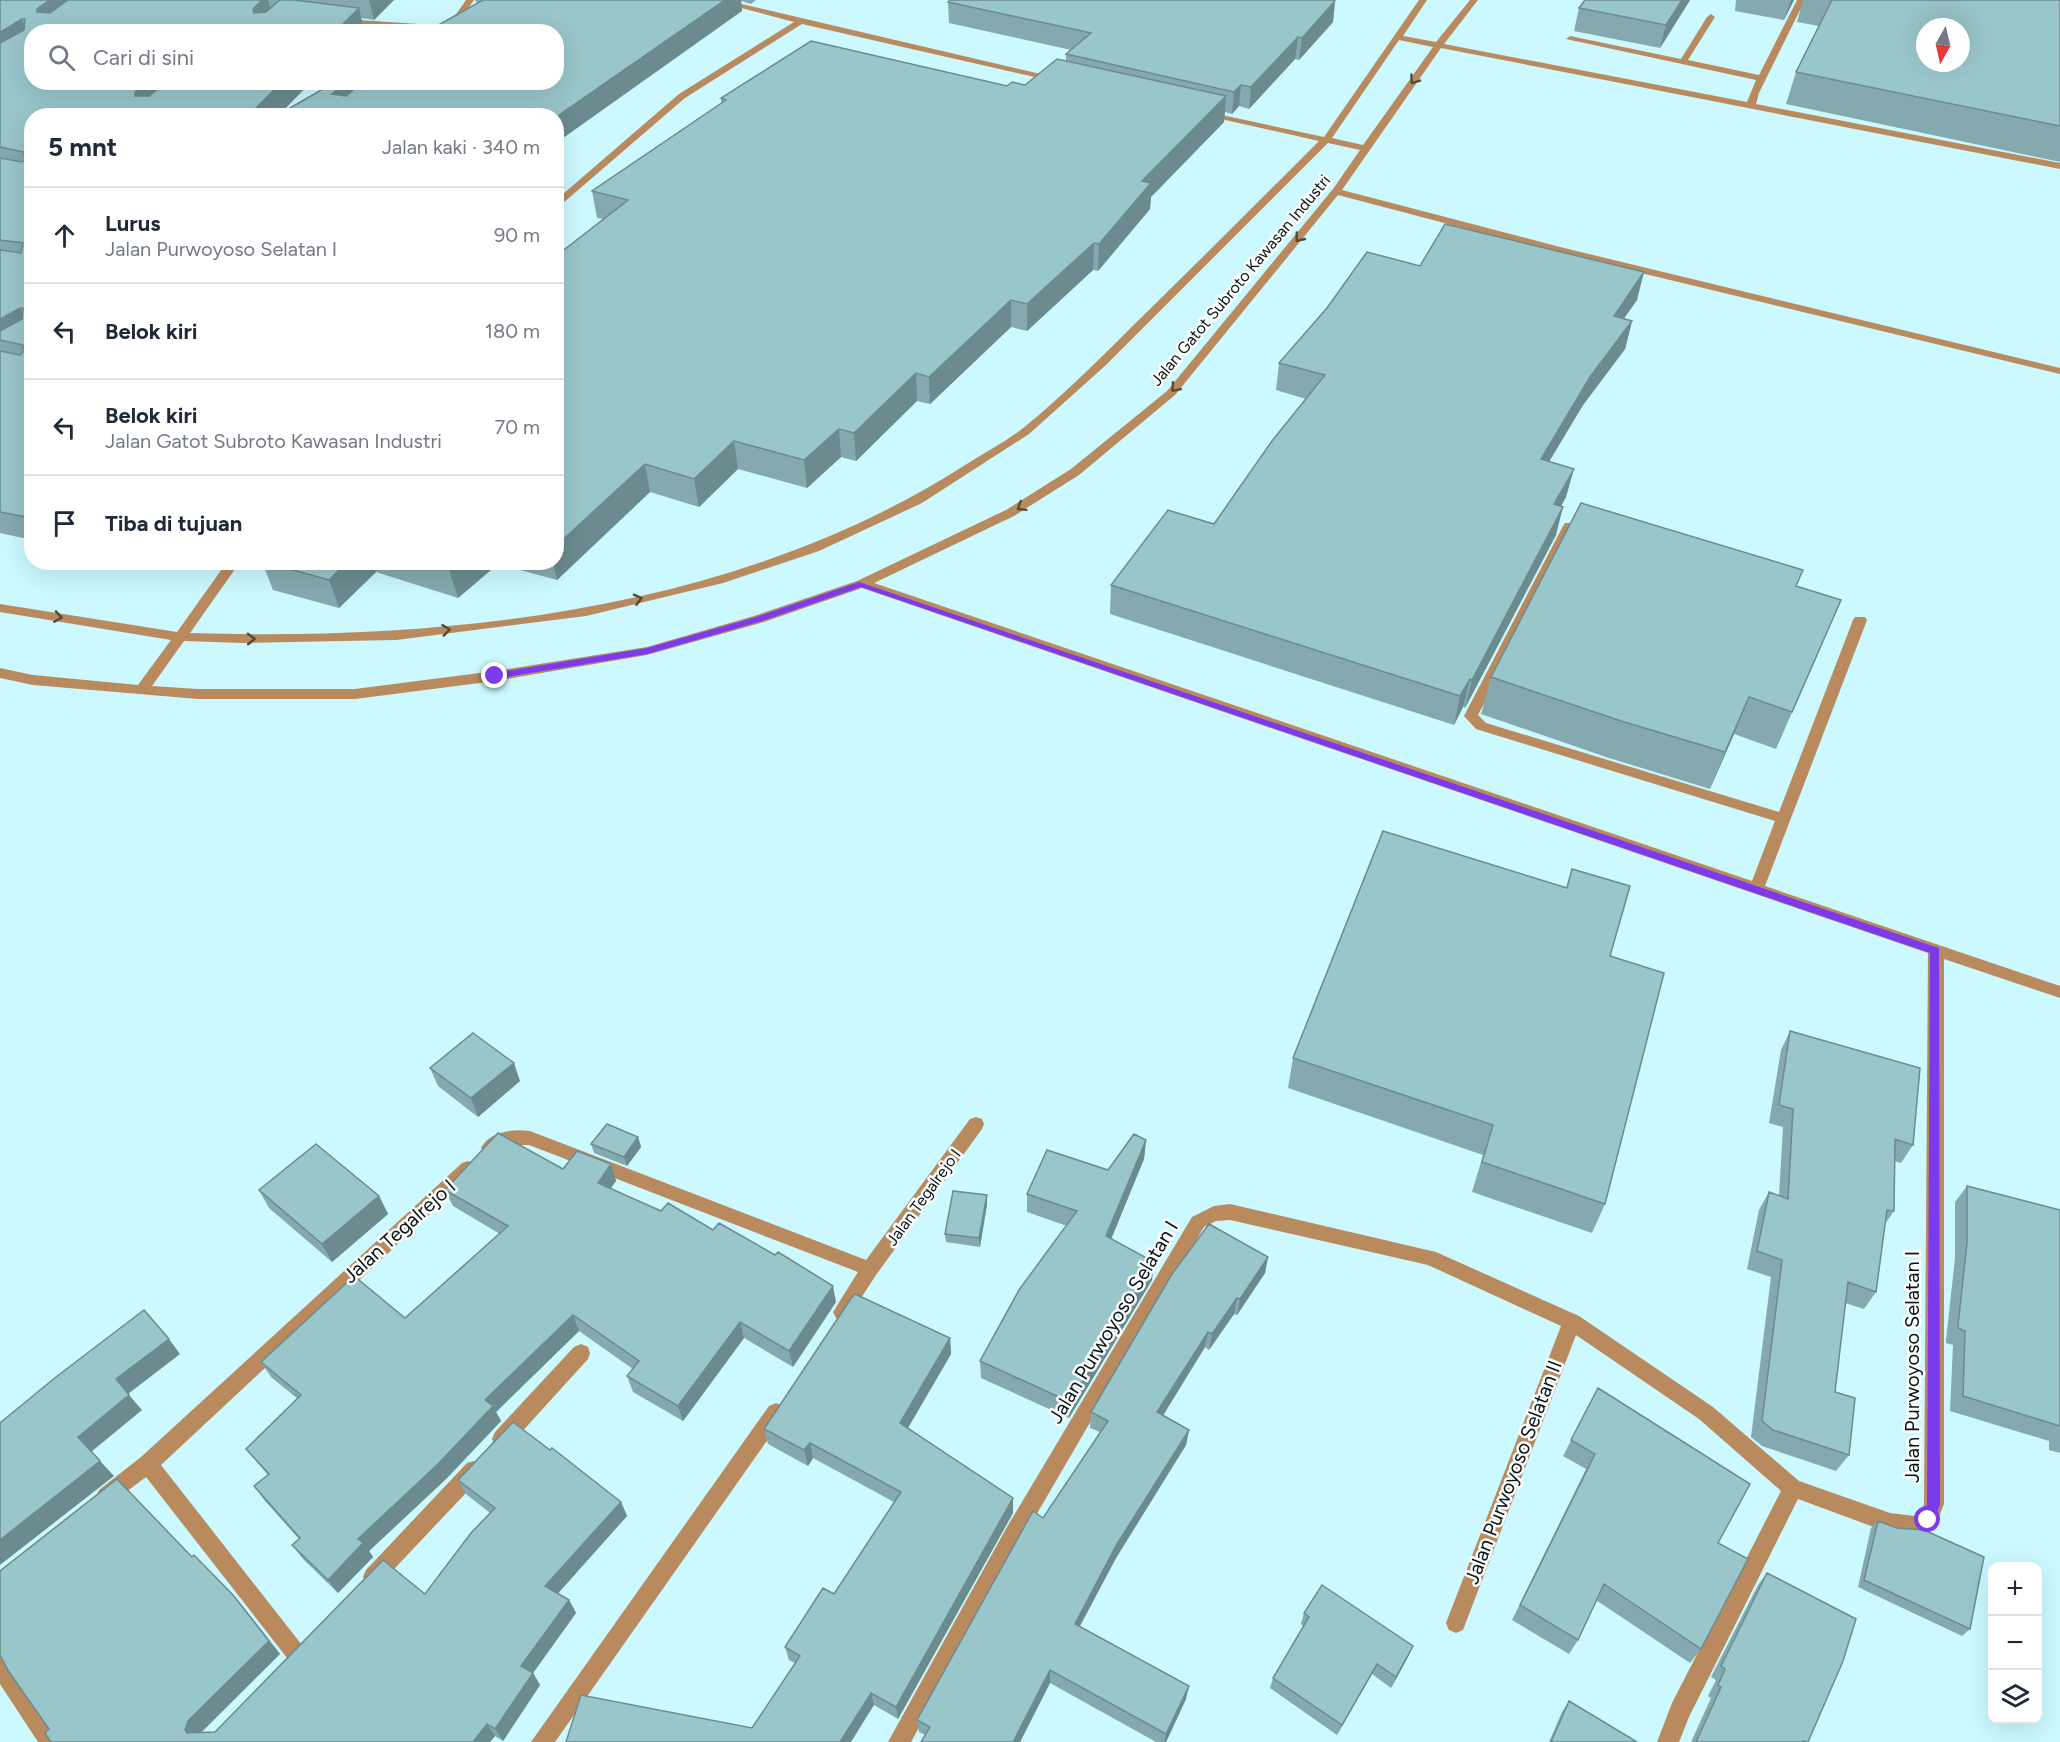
<!DOCTYPE html>
<html lang="id">
<meta charset="utf-8">
<style>
body{margin:0;font-family:Figtree,sans-serif;background:#f2f2f3;color:#1f2937}
.controls{position:absolute;right:18px;bottom:18px;display:grid;overflow:hidden;border-radius:12px;box-shadow:0 6px 24px #0002}
.controls button{width:54px;height:54px;display:grid;place-items:center;padding:0;border:0;border-bottom:2px solid #e0e1e3;background:#fff;color:#1f2937;font:30px sans-serif}
.compass{position:absolute;left:1916px;top:18px;width:54px;height:54px;border-radius:50%;background:#fff;box-shadow:0 6px 24px #0002;rotate:188deg}
.stop{position:absolute;width:18px;height:18px;margin:-14px;border:4px solid #7c3aed;border-radius:50%;background:#fff}
.stop.end{background:#7c3aed;border-color:#fff;box-shadow:0 2px 6px #0008}
.list{margin:0;padding:0;list-style:none}
h2{display:flex;justify-content:space-between;align-items:center;height:78px;margin:0;padding:0 24px;font-size:26px}
h2 small{font-size:20px;font-weight:400;color:#747a83}
.list li{display:grid;grid-template-columns:39px 1fr auto;gap:18px;align-items:center;box-sizing:border-box;height:96px;padding:0 24px;border-top:2px solid #e0e1e3}
.list b{display:block;font-size:22px;white-space:nowrap}
.list p{margin:0;font-size:20px;white-space:nowrap;color:#747a83}
.list em{font-size:20px;font-style:normal;color:#747a83}
.icon{flex:none;width:33px;height:33px;fill:none;stroke:currentColor;stroke-width:2;stroke-linecap:round;stroke-linejoin:round}
.map{position:relative;flex:none;width:2060px;height:1742px;overflow:hidden}
.search{position:absolute;background:#fff;box-shadow:0 6px 24px #0002;left:24px;top:24px;width:540px;height:66px;display:flex;align-items:center;gap:15px;box-sizing:border-box;padding:0 21px;border-radius:24px;color:#747a83;font-size:22px}
.panel{position:absolute;background:#fff;box-shadow:0 6px 24px #0002;left:24px;top:108px;width:540px;height:462px;border-radius:24px}
.map>svg:first-child{display:block}
</style>
<div class="map">
<svg width="2060" height="1742" viewBox="0 0 2060 1742">
<rect width="100%" height="100%" fill="#cbf9ff"/>
<g fill="none" stroke-linecap="round" stroke-linejoin="round">
<path fill="#ba8a5f" fill-rule="evenodd" d="M466,0h8l-23,32 -108,-7 -4,-3 4,-3 105,7z
M711,0h14l337,79 -5,3 -255,-58 -117,74 -129,111v-9l123,-106 115,-72z
M1419,0h8l-24,36 33,6 34,-42h8l-34,44 303,58 9,-22 -190,-41 4,-3 111,23 26,-42 4,-3 4,3 -27,43 71,15 38,-75h8l-46,93 -3,11 304,59v6l-619,-121 -99,142 218,57 500,121v6l-506,-122 -216,-57 -163,200 -96,80 -65,41 -140,67 878,298 23,-60 -299,-92 -12,-13 99,-190 2,-3h8l2,3 -97,189 8,8 293,89 74,-192 2,-3h10l2,3 -102,266 295,100v12l-116,-39v545l-9,23 -19,9 -26,-3 -92,-34 -109,218 -10,25h-22l15,-39 109,-212 -82,-72 -123,-84 -113,295 -7,3 -7,-3 -3,-7 115,-297 -133,-61 -198,-45 -14,1 -12,6 -183,314 -110,201h-23l119,-215 185,-310 22,-11 16,-2 206,48 143,64 134,91 86,74 91,32 25,3 6,-3 3,-9 4,-551 -1066,-365 -98,34 -117,33 -152,26 -140,18h-157l-165,-14 -33,-7v-10l33,7 105,10 33,-45 -171,-28v-8l177,28 50,-70h13l-50,71c261,8 547,-23 772,-166 20,-13 41,-24 60,-38 45,-36 86,-79 127,-119 57,-56 114,-113 170,-169l-116,-26v-4l121,26zM1399,40l34,7 -70,98 -31,-7zM1328,143l32,7 -27,39 -166,202 -96,78 -65,41 -149,71 -103,35 -107,31 -152,24 -140,18h-157l-46,-3 32,-45 59,2 153,-3 190,-24 137,-33 96,-32 103,-48 107,-69 77,-69z
M976,1117l6,2 2,5 -2,5 -106,146 -28,43 -6,2 -6,-2 -3,-6 25,-40 -329,-127h-20l-19,10 -6,-2 -3,-5c9,-17 32,-19 49,-17l336,129 104,-141z
M468,1161l6,2 3,5 -3,5 -313,292 144,184 3,7 -3,7 -7,3 -7,-3 -145,-186 -40,30 -7,-3 -3,-7 3,-7 42,-33 321,-294z
M581,1344l7,3 2,6 -2,6 -79,87 -7,2 -7,-2 -3,-7 3,-7 79,-85z
M776,1403l7,3 3,6 -3,6 -228,324h-24l238,-336z
M474,1461l7,2 3,7 -3,7 -101,107 -7,3 -7,-3 -3,-7 3,-7 101,-107z
M0,1653l7,3 16,30 39,56h-24l-38,-58z"/>
</g>
<path fill="#84aaaf" d="M0,0h394l-20,20 -13,-2 3,12 -2,2h-330v50h279l-33,34h-246v424l-32,-7z
M475,0h281l-5,4 -10,-3 1,10 -186,105h-272l-1,-4 273,-30 -78,-80h-2z
M1690,0l-30,48 -86,-17 5,-23z
M1736,0h58l-10,20 -49,-9z
M1803,0h257v162l-274,-58 10,-32 23,-46 -22,-4z
M1335,1l-2,21 -34,38 -4,-1 -46,50 -10,-3 -7,8 -7,-2 -1,10 -73,75 -1,12 -52,62 -5,-1 -66,61 -16,-4 -81,77 -13,-3 -61,60 -15,-4 -34,31 -69,-19 -39,38 -49,-15 -93,88 -59,-16 -40,34 -82,-26 -37,36 -66,-18 -11,-28h294l47,-343 -6,-1 -5,-27 129,-88v-5l304,-13 41,-24v-7l5,-4 -122,-27 -1,-21z
M1420,266l217,34 -14,19 9,2 -7,28 -42,56 -34,56 17,36 -5,9 -5,29 -91,173 -2,-1 -9,18 -344,-111 1,-29 103,-61 92,-125 -30,-9 3,-27z
M1796,586l45,14 -65,149 -42,-15 -24,55 -101,-31 -128,-44 10,-37z
M1572,869l38,87 -5,248 -13,29 -120,-41 11,-37 -195,-67 5,-30 273,-170z
M1790,1031l123,114 -12,18 -7,-2v50l-9,13 -9,68 -12,17 -19,-6 -10,89 14,63 -13,16 -74,-25 -11,-9 20,-160 -24,-8 12,-59 10,-18 10,4 4,-69 -14,-4 12,-73z
M430,1068l90,13 -42,36 -40,-31z
M638,1137l3,10 -14,19 -33,-13 -3,-9z
M1146,1140l-2,19 -33,80 41,41 -83,138 -88,-40 -1,-17 87,-135 -40,-14v-18l81,-24z
M611,1164l5,17 -5,7 225,114 -43,65 -49,-29 -61,83 -50,-29 -6,-16 6,-7 -54,-38 -83,81 5,9 -55,58 -77,72 4,6 -35,36 -35,-34 -11,-14 7,-6 -34,-38 -11,-15 14,-11 -22,-26 52,-50 -27,-22 -10,-15 144,-44 95,-84 -47,-28 -8,-16 118,-21z
M1967,1186l93,24v243l-11,-3v-9l-99,-30 3,-66 -7,-2v-3l9,-82v-56z
M259,1190l120,6 9,18 -56,48 -63,-54z
M987,1195v9l-7,43 -34,-5 -1,-8z
M1268,1257l-3,16 -28,42 -3,-1 -25,36 -4,-3 -42,68 26,15 -3,15 -70,113 -36,68 106,73 -20,43h-10l-106,-59 -30,59h-99l4,-7 -6,-3 -2,-12 126,-202 57,-86 -10,-4 1,-16z
M950,1338l1,16 -43,74 105,70v15l-115,206 -24,-14 -122,23 43,-65 -6,-3 -4,-13 49,-53 60,-92 -81,-44 -5,8 -40,-22 -4,-15z
M1598,1388l120,155 -17,106 -11,14 -94,-63 -18,40 -9,14 -57,-34 74,-151 -23,-13z
M550,1450l71,52 6,14 -69,77 11,7 7,13 -43,60 7,12 -37,56 -8,-5 -5,6h-439l-2,-13 143,-172 52,51 36,46 -78,78h13l210,-138 65,-81 -24,-19 -8,-14z
M1878,1521l92,108 -8,7 -104,-49 13,-59z
M1767,1573l41,169h-117l20,-44 -3,-2 8,-16 -5,-3 47,-92z
M1304,1613l104,44 -17,31 -19,-14 -35,61 -67,-47 3,-10 30,-52 -2,-2z
M1569,1701l68,41h-88l13,-30z"/>
<path fill="#6b8b8e" d="M50,0h38l-42,30 -9,-18v-3z
M262,0h6l5,17 -14,13 -6,-21z
M369,0h25l-20,20z
M725,0h16l1,11 -186,132v-26z
M1682,0h8l-30,48 6,-23z
M1791,0h3l-10,20z
M1335,1l-2,21 -34,38 3,-22z
M359,8l5,22 -2,2h-27z
M22,19l9,21 -31,18v-26z
M1298,37l-3,22 -46,50 2,-22z
M148,82h37l-41,32 -9,-18v-4z
M282,82h29l-33,34h-30z
M346,82h31l-38,34 -7,-22z
M1241,85l-2,21 -7,8 2,-22z
M1226,96l-2,26 -73,75 -1,12 -52,62 1,-27 43,-63z
M1094,243l-1,27 -66,61v-27z
M1644,272l-7,28 -31,44 8,-28z
M1011,300v27l-81,77 -1,-27z
M20,308l11,23 -31,9v-21z
M1632,321l-7,28 -42,56 -49,82 7,-28 49,-82z
M916,373l1,28 -61,60 -2,-28z
M839,429l2,28 -34,31 -3,-28z
M734,441l4,28 -39,38 -5,-28z
M645,464l5,28 -93,88 -4,-18h3v-16z
M1574,469l-8,28 -20,36 8,-29z
M1563,507l-7,28 -91,173 7,-28z
M347,562h26l3,10 -37,36 -10,-28z
M458,562h40v2l-40,34 -9,-29z
M1470,679l-7,28 -9,18 6,-29z
M1749,697l-15,37 -24,55 15,-37z
M514,1063l6,18 -42,36 -7,-19z
M638,1137l3,10 -14,19 -3,-9z
M1146,1140l-2,19 -39,95 1,-18z
M611,1164l5,17 -13,18 -5,-16z
M987,1195v9l-7,43 -1,-9z
M379,1196l9,18 -56,48 -10,-18z
M1268,1257l-3,16 -28,42 3,-16z
M1154,1262l-2,18 -83,138 1,-16z
M833,1286l3,16 -43,65 -4,-16z
M1237,1298l-3,16 -25,36 3,-16z
M573,1315l6,16 -83,81 5,9 -55,58 -77,72 4,6 -35,36 -10,-13 30,-41 127,-139z
M740,1322l4,16 -61,83 -5,-15z
M1208,1332l-3,15 -49,80 1,-15z
M950,1338l1,16 -49,84 -2,-15z
M169,1339l11,15 -52,40 -12,-15z
M129,1395l13,15 -51,42 -13,-15z
M1189,1430l-3,15 -70,113 -42,79 1,-13 42,-80z
M810,1443l3,15 -5,8 -4,-16z
M100,1461l14,15 -114,89v-25z
M1013,1498v15l-115,206 -2,-12z
M621,1502l6,14 -74,83 -8,-13z
M233,1595l11,13 36,46 -79,78 -14,1 -2,-3z
M569,1600l7,13 -43,60 7,12 -37,56 -8,-12 26,-63z
M1413,1646l-5,11 -17,31 5,-11z
M1377,1664l-5,10 -35,61 5,-10z
M1050,1670v13l-30,59h-7z
M1189,1686l-3,13 -20,43h-2l2,-8z
M871,1693l3,12 -23,37h-11z
M487,1724l8,12 -5,6h-17z"/>
<path fill="#99c6cb" stroke="#6b8b8e" stroke-width="1.5" fill-rule="evenodd" d="M0,0h50l-13,9v3l13,1 18,-13h194l-9,9 1,4 12,-1 14,-12h14l65,8 -24,24h-303v50h116l-13,10v4h14l18,-14h115l-34,34h-216v402l-32,-6v-161l20,4 3,-3v-7l-23,-5v-9l22,-12 1,-11h-3l-20,11v-69l21,3 2,-10 -23,-3v-82l22,4 3,-2 -1,-8 -24,-5v-104l24,-13 1,-11h-3l-22,13z
M483,0h242l-169,117v-1h-259l-14,-4 52,-30h11l-14,12 14,2 17,-14h193v-50h-130z
M950,0h381l4,1 -33,37 -4,-1 -47,50 -10,-2 -7,7 -168,-38 25,-21 -143,-31z
M1585,0h97l-16,25 -87,-17z
M1832,0h228v126l-264,-54zM1925,27h36v36h-36z
M811,41l196,45 5,-4 13,3 32,-26 169,37 -84,85 9,2 -52,61 -5,-1 -67,61 -16,-4 -82,77 -13,-4 -62,60 -15,-4 -35,31 -70,-19 -40,38 -49,-15 -89,82v-290l72,-56 -36,-9 134,-91 -5,-2z
M1445,224l199,48 -30,44 18,5 -42,56 -49,82 33,10 -20,35 9,3 -91,173 -2,-1 -10,17 -349,-111 57,-75 46,14 58,-83 53,-66 -46,-12 48,-55 40,-56 53,14z
M1581,503l222,67 -7,16 45,14 -49,112 -43,-15 -24,55 -104,-31 -130,-44z
M265,562h82l-18,18z
M427,562h31l-9,7z
M1383,831l184,57 5,-19 58,17 -20,70 54,17 -59,231 -123,-42 11,-37 -200,-67z
M1790,1031l130,37 -7,77 -18,-6 -1,72 -7,-1 -11,82 -28,-10 -13,110 20,6 -6,57 -76,-25 -11,-9 20,-161 -25,-9 12,-59 19,7 5,-90 -14,-4z
M473,1033l41,30 -43,35 -41,-30z
M607,1124l31,13 -14,20 -33,-13z
M498,1133l65,36 14,-18 34,13 -13,19 63,28 7,-8 45,27 6,-7 56,32 3,-3 55,34 -44,65 -49,-29 -62,84 -51,-30 12,-15 -66,-46 -88,85 8,6 -55,58 -80,75 5,4 -35,37 -36,-35 8,-7 -46,-52 15,-12 -23,-25 55,-54 -40,-33 93,-86 51,42 103,-92 -63,-36z
M1134,1134l12,6 -40,96 48,26 -84,140 -90,-41 39,-71 58,-79 -50,-17 20,-44 61,20z
M316,1144l63,52 -57,48 -63,-54z
M1967,1186l93,24v216l-97,-30 2,-65 -7,-3v-3l9,-82z
M953,1191l34,4 -8,43 -34,-4z
M1209,1224l59,33 -28,42 -3,-1 -25,36 -4,-2 -51,80 32,18 -72,114 -42,80 114,62 -23,48 -116,-64 -37,72h-92l9,-15 -13,-7 116,-209 10,7 65,-97 -17,-9 81,-138z
M855,1294l95,44 -50,85 113,75 -117,209 -25,-14 -31,49h-274l15,-47 171,33 48,-72 -15,-9 38,-59 11,6 67,-102 -91,-49 -6,7 -40,-21 88,-132z
M144,1310l25,29 -53,40 13,16 -51,42 22,24 -100,79v-117l56,-46z
M1598,1388l152,96 -32,59 30,16 -47,90 -97,-65 -26,56 -58,-35 75,-151 -24,-14z
M513,1422l37,28 2,-2 69,54 -76,84 24,14 -48,66 12,7 -38,56 -8,-5 -14,18h-422l-6,-9 4,-4 -40,-57 -9,-17v-84l117,-92 75,78 2,-2 39,40 36,46 -81,80 -3,9 2,3 28,-1 168,-172 42,34 46,-61 24,-25 -37,-28z
M1878,1521l19,7 27,2 60,27 -14,72 -106,-49z
M1767,1573l89,46 -13,42 -35,81 -5,-1v1h-107l25,-55 -3,-2 7,-16 -4,-3z
M1322,1585l91,61 -17,31 -19,-13 -35,61 -69,-47 36,-61 -5,-4z
M1569,1701l68,41h-86z"/>
<defs><path id="oneway-chevron" d="M-2-3.5L2.5 0L-2 3.5" fill="none" stroke-width="1.6" stroke-linecap="round" stroke-linejoin="round" transform="scale(1.5)"/></defs>
<g stroke="#564937">
<use href="#oneway-chevron" transform="translate(1414 80) rotate(125)"/>
<use href="#oneway-chevron" transform="translate(1299 238) rotate(129)"/>
<use href="#oneway-chevron" transform="translate(1175 388) rotate(131)"/>
<use href="#oneway-chevron" transform="translate(1021 507) rotate(148)"/>
<use href="#oneway-chevron" transform="translate(638 599) rotate(-14)"/>
<use href="#oneway-chevron" transform="translate(58 617) rotate(9)"/>
<use href="#oneway-chevron" transform="translate(446 630) rotate(-7)"/>
<use href="#oneway-chevron" transform="translate(251 639) rotate(-1)"/>
</g>
<path fill="#7c3aed" d="M859,582l1080,366 1,556 -7,21 -5,2 -6,-7 5,-16 3,-551 -1069,-366 -99,34 -115,33 -152,25 -5,-3 5,-3 152,-25 109,-31z"/>
<g text-anchor="middle" stroke-width="5" stroke-linejoin="round" paint-order="stroke">
<g font-size="16" fill="#041416" stroke="#fdfdfd">
<text transform="translate(1240 280) rotate(-50)" y="6">Jalan Gatot Subroto Kawasan Industri</text>
<text transform="translate(923 1197) rotate(-54)" y="6">Jalan Tegalrejo I</text>
</g>
<g font-size="20" fill="#041416" stroke="#fdfdfd">
<text transform="translate(399 1231) rotate(-42)" y="7">Jalan Tegalrejo I</text>
<text transform="translate(1113 1322) rotate(-59)" y="7">Jalan Purwoyoso Selatan I</text>
<text transform="translate(1912 1367) rotate(-90)" y="7">Jalan Purwoyoso Selatan I</text>
<text transform="translate(1513 1472) rotate(-69)" y="7">Jalan Purwoyoso Selatan II</text>
</g>
</g>
</svg>
<div class="controls">
<button>+</button>
<button>−</button>
<button><svg class="icon" aria-label="layers" viewBox="0 0 24 24"><path d="M12 4l9 5-9 5-9-5zM3 14l9 5 9-5"/></svg></button>
</div>
<svg class="compass" viewBox="-18 -18 36 36"><path d="M0-13l5 13h-10z" fill="#e53935"/><path d="M0 13l5-13h-10z" fill="#747a83"/></svg>
<div class="stop" style="left:1928px;top:1520px"></div>
<div class="stop end" style="left:495px;top:676px"></div>
<div class="search"><svg class="icon" aria-label="search" viewBox="0 0 24 24"><circle cx="10" cy="10" r="6"/><path d="M15 15l6 6"/></svg>Cari di sini</div>
<section class="panel">
<h2>5 mnt<small>Jalan kaki · 340 m</small></h2>
<ul class="list">
<li><svg class="icon" aria-label="ahead" viewBox="0 0 24 24"><path d="M12 20V5M6 11l6-6 6 6"/></svg><div><b>Lurus</b><p>Jalan Purwoyoso Selatan I</p></div><em>90 m</em></li>
<li><svg class="icon" aria-label="left" viewBox="0 0 24 24"><path d="M17 20v-9H6M10 6l-5 5 5 5"/></svg><div><b>Belok kiri</b></div><em>180 m</em></li>
<li><svg class="icon" aria-label="left" viewBox="0 0 24 24"><path d="M17 20v-9H6M10 6l-5 5 5 5"/></svg><div><b>Belok kiri</b><p>Jalan Gatot Subroto Kawasan Industri</p></div><em>70 m</em></li>
<li><svg class="icon" aria-label="arrive" viewBox="0 0 24 24"><path d="M6 21V4h12l-3 4 3 4H6"/></svg><div><b>Tiba di tujuan</b></div></li>
</ul>
</section>
</div>
